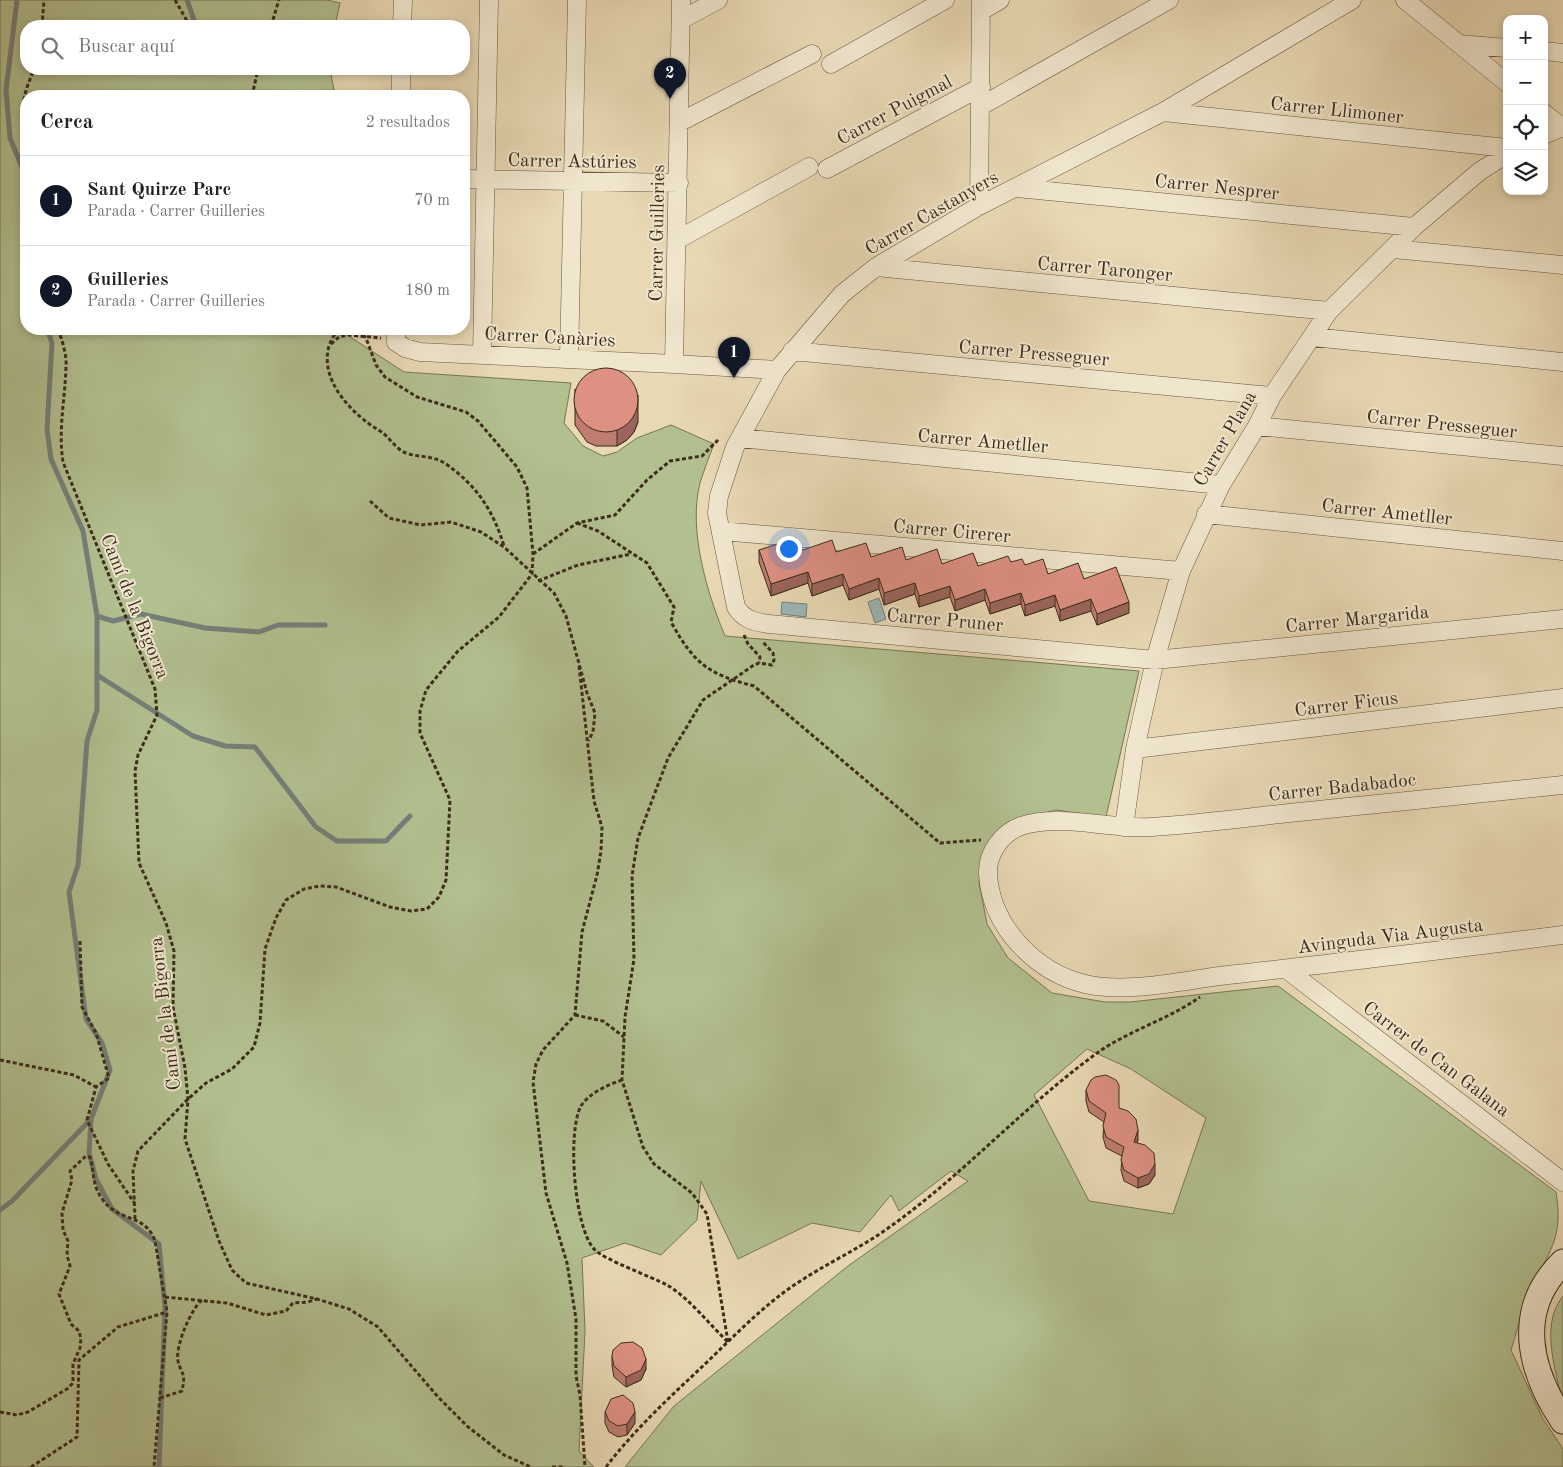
<!DOCTYPE html>
<html lang="es">
<meta charset="utf-8">
<style>
body{margin:0;font-family:"Old Standard TT",serif;background:#f2f2f2;color:#222}
.controls{position:absolute;right:15px;top:15px;display:grid;overflow:hidden;border-radius:10px;box-shadow:0 2px 8px #0003}
.controls button{width:45px;height:45px;display:grid;place-items:center;padding:0;border:0;border-bottom:1px solid #e0e0e0;background:#fff;color:#222;font:25px sans-serif}
.you{position:absolute;left:788px;top:548px;width:18px;height:18px;margin:-12px;border:4px solid #fff;border-radius:50%;background:#1a73e8;box-shadow:0 0 0 8px #1a73e833}
.badge{display:grid;place-items:center;width:32px;height:32px;border-radius:50%;background:#111827;color:#fff;font-size:16px;font-weight:700}
.pin{position:absolute;translate:-50% -41px;filter:drop-shadow(0 1px 2px #0008)}
.pin::after{content:'';position:absolute;top:26px;width:18px;height:15px;background:inherit;clip-path:polygon(0 0,100% 0,50% 100%)}
.list{margin:0;padding:0;list-style:none}
h2{display:flex;justify-content:space-between;align-items:center;height:65px;margin:0;padding:0 20px;font-size:21px}
h2 small{font-size:16px;font-weight:400;color:#767676}
.list li{display:grid;grid-template-columns:32px 1fr auto;gap:15px;align-items:center;box-sizing:border-box;height:90px;padding:0 20px;border-top:1px solid #e0e0e0}
.list b{display:block;font-size:19px;white-space:nowrap}
.list p{margin:0;font-size:16px;white-space:nowrap;color:#767676}
.list em{font-size:16px;font-style:normal;color:#767676}
.icon{flex:none;width:28px;height:28px;fill:none;stroke:currentColor;stroke-width:2;stroke-linecap:round;stroke-linejoin:round}
.map{position:relative;flex:none;width:1563px;height:1467px;overflow:hidden}
.search{position:absolute;background:#fff;box-shadow:0 2px 8px #0003;left:20px;top:20px;width:450px;height:55px;display:flex;align-items:center;gap:12px;box-sizing:border-box;padding:0 18px;border-radius:20px;color:#767676;font-size:19px}
.panel{position:absolute;background:#fff;box-shadow:0 2px 8px #0003;left:20px;top:90px;width:450px;height:245px;border-radius:20px}
.map>svg:first-child{display:block}
</style>
<div class="map">
<svg width="1563" height="1467" viewBox="0 0 1563 1467">
<rect width="100%" height="100%" fill="#e8d8b3"/>
<filter id="stains"><feTurbulence type="fractalNoise" baseFrequency=".004" numOctaves="4"/><feColorMatrix values="0 0 0 0 .2 0 0 0 0 .09 0 0 0 0 .02 0 0 0 .5 -.17"/></filter>
<radialGradient id="worn" r=".72"><stop offset=".6" stop-color="#630" stop-opacity="0"/><stop offset="1" stop-color="#630" stop-opacity=".3"/></radialGradient>
<path fill="#b2bf8f" stroke="#767655" fill-rule="evenodd" d="M0,0h327l13,3 -5,23h-309v43h304l5,27h-309v233h312l66,43 167,11 -7,40 19,23 20,10 14,-4 20,-14 34,-13 43,19c-5,13 -10,26 -14,39 -12,47 7,110 25,153l414,35 -33,146 -50,-7 -29,7 -31,15 -12,23 -5,27 8,42 21,34 44,35 53,9h25l148,-16 278,206c7,43 -4,56 -23,92 -10,20 -15,45 -22,66l32,69 20,30v18h-938l49,-61 174,-140 120,-85 -17,-10 -52,40 -8,-16 -31,37 -48,-9 -74,36 -37,-78 -4,39 -36,35 -36,-12 -43,15 3,73 -6,120 15,16h-594zM1087,1049l44,20 75,49 -33,96 -84,-13 -55,-106z
M1563,1296v99l-4,-7c-6,-29 -17,-66 4,-92z"/>
<path fill="#9bb7b7" stroke="#757f79" d="M879,598l7,21 -11,4 -7,-21z
M782,602l25,2 -1,13 -25,-3z"/>
<g fill="none" stroke-linecap="round" stroke-linejoin="round">
<path stroke="#757f79" stroke-width="5" d="M17,0l-11,90 4,48 16,39
M187,0l9,26
M47,329l5,14 -5,86 4,30 32,72 14,85v94l-10,31 -9,124 -9,27 17,127 16,24 8,27 -19,49 -2,34 7,26 16,30 47,35 6,63 -6,160
M97,616l16,5 28,-7 64,14 54,4 19,-7h47
M97,675l96,61 32,10 30,1 61,80 21,14h49l24,-25
M0,1210l12,-9 79,-82"/>
<defs>
<path id="street" d="M681,0l-7,364 103,6
M1352,0l-189,112 -184,94 -103,61 -34,27 -65,76 -42,77 -16,49 -2,17 19,94c8,13 19,15 33,17l386,36 408,-41
M1405,0l102,83
M981,11l19,-11
M681,20l37,-20
M402,26l1,-26
M1459,44l48,4
M1544,51l19,2
M831,64l114,-64
M401,96v-27
M981,106l188,-106
M1163,112l344,36
M1544,113l19,15
M680,122l132,-68
M1544,135l18,-8
M827,169l154,-82
M464,179l215,4
M1017,188l397,39
M979,206l2,-206
M677,240l132,-73
M1393,249l170,16
M876,267l453,44
M396,329v13l9,6 15,4 254,12
M1312,337l251,25
M792,351l480,45
M482,355l7,-355
M569,358l8,-358
M1257,426l306,30
M740,438l481,47
M1206,514l357,37
M721,531l460,40
M1135,749l428,-51
M1563,785c-91,9 -183,19 -274,28 -45,5 -91,11 -137,14 -42,3 -89,-14 -131,-1 -19,7 -34,27 -33,48 3,52 47,98 97,110 42,10 99,-4 143,-9 111,-12 223,-26 335,-40
M1124,827l11,-78 20,-89 26,-89 40,-86 36,-59 15,-30 57,-85 85,-84 66,-56 27,-17
M1286,969l277,213"/>
<path id="secondary" d="M1563,1262c-49,48 -34,108 0,159"/>
</defs>
<use href="#street" stroke="#665741" stroke-width="19"/>
<use href="#secondary" stroke="#3b2c1b" stroke-width="27"/>
<path stroke="#3b2c1b" stroke-width="3" stroke-dasharray="4 2.5" stroke-linecap="butt" d="M175,0l15,26
M42,26l2,-26
M271,26l8,-26
M252,96l6,-27
M26,126c-8,-20 1,-39 8,-57
M58,329c4,11 9,26 8,38 -1,33 -8,62 -3,95l92,227 2,26 -19,40 -3,16 4,92 27,60 8,28 -1,56 12,61 3,31 -3,40 34,102 13,29 14,13 71,16 32,10 29,18 60,70 29,29 37,29 27,12
M338,329c-3,5 -7,11 -9,17 -10,35 24,69 51,85 10,6 15,18 26,22 14,5 27,2 40,11 31,22 47,46 58,82
M331,344l8,-7 9,-2 33,3
M370,501l19,17 32,7 30,-3 30,10 23,15 50,46 12,23 21,77 8,20 -2,19 -5,9
M577,523l21,8 49,32 27,44 -3,15c23,41 36,52 83,64l186,157 41,-3
M533,554l44,-31 38,-8 32,-35 23,-19 32,-5 17,-17
M538,581l40,-16 53,-11
M744,635l4,9 12,13 -1,6
M579,666l15,135 8,26 -1,24 -4,24 -15,57 -7,83 -32,35 -7,14 -3,18 13,111 21,70 9,56v57l4,19 5,72
M80,941l2,66 14,26 13,45 -13,9 -9,33 21,44 27,40
M575,1015l28,6 21,16
M0,1060l74,15 22,12
M622,1080c-14,5 -33,13 -41,26 -14,25 -7,124 14,144 8,9 57,27 72,35 21,12 43,40 61,57
M135,1219l-2,-48 5,-20 50,-52 18,-16 26,-14 22,-22 6,-24 5,-74 11,-31 10,-18 18,-11 16,-3 16,1 54,20 21,4 16,-2 12,-12 7,-17 4,-80 -30,-67v-22l6,-21 32,-39 41,-34 33,-43 1,-20 -6,-66 -10,-21 -39,-46 -12,-9 -49,-15 -32,-20 -9,-12 -10,-27 -8,-9
M165,1297l62,6 39,12 20,-4 7,-8 15,-1 9,-3
M728,1342l-21,-128 -15,-21 -38,-29 -11,-17 -21,-67 3,-63 9,-58 -2,-83 6,-38 30,-80 35,-58 51,-35 5,-2 13,2 2,-5 -1,-7 -11,-12
M160,1398l22,-7c4,-20 0,-14 -4,-30 -3,-15 13,-52 24,-61
M0,1412l17,3 11,-3 39,-23 6,-6v-19l7,-16 1,-9 -2,-8 -8,-7 -12,-30 11,-28 -3,-11 1,-14 -5,-11 -1,-17 10,-33 -2,-9 16,-15 4,1c5,17 1,27 13,43 17,23 42,13 52,41l12,71 -13,155
M31,1467l46,-30 2,-77 39,-33 49,-15
M552,1467h12
M606,1467c28,-37 64,-70 98,-102 26,-25 51,-51 79,-72 32,-24 69,-40 101,-62 75,-52 136,-121 209,-175 33,-25 73,-35 107,-59"/>
<use href="#street" stroke="#f0e6ce" stroke-width="18"/>
<use href="#secondary" stroke="#f0e6ce" stroke-width="25"/>
</g>
<path fill="#bf7c71" stroke="#3b2c1b" d="M575,389l63,33 -4,10 -7,8 -10,6h-21l-9,-4 -12,-17z
M759,550l77,2 35,5 35,3 36,4 36,2 33,-4 14,3 23,9 36,5 45,34 -32,12 -6,-14 -31,10 -5,-15 -30,10 -4,-12 -31,10 -5,-14 -30,11 -5,-14 -31,10 -4,-13 -31,11 -5,-16 -30,11 -6,-15 -31,11 -4,-13 -37,13 -12,-34z
M1086,1090l33,18 19,32 -1,3 18,32 -6,9 -11,4 -14,-7 -3,-11 1,-14 -16,-8 -3,-11 1,-15 -15,-10 -3,-11z
M612,1356l34,13 -5,11 -15,7 -12,-10 -2,-11z
M605,1412l30,11 -8,12 -9,2 -9,-5 -4,-9z"/>
<path fill="#9b655c" stroke="#3b2c1b" d="M638,395v27l-4,10 -7,8 -10,6v-16z
M808,572v11l-37,13v-12z
M843,574v11l-31,11v-12z
M879,578v11l-30,11v-11z
M915,583v11l-31,11v-12z
M950,586v11l-31,10v-11z
M985,589v11l-30,11v-11z
M1021,593v11l-31,10v-11z
M1055,595v11l-30,10v-11z
M1091,599v12l-31,10v-11z
M1129,602v11l-32,12v-11z
M1138,1130v10l-4,12v-10z
M1155,1164v11l-6,9 -11,4v-10z
M646,1359v10l-5,11 -15,7v-10z
M635,1412v11l-8,12v-11z"/>
<path fill="#de9083" stroke="#3b2c1b" d="M574 400a32 32 0 1 1 64 0a32 32 0 1 1-64 0Z
M796,538l4,13 32,-11 4,12 30,-9 5,14 31,-10 4,13 31,-11 5,15 31,-11 5,13 30,-10 3,6 11,-3 3,6 18,-6 5,15 30,-11 6,16 32,-12 13,35 -32,12 -6,-15 -31,11 -5,-15 -30,10 -4,-12 -31,10 -5,-14 -30,11 -5,-14 -31,10 -4,-13 -31,10 -5,-15 -30,11 -6,-15 -31,10 -4,-12 -37,12 -12,-34z
M1106,1075l10,5 3,5v23l9,3 8,8 2,11 -4,12 11,3 9,8 1,11 -6,10 -11,4 -14,-8 -3,-10 3,-13 -18,-10 -3,-11 3,-13 -17,-12 -3,-11 5,-10 4,-3z
M633,1342l9,6 4,11 -5,11 -15,7 -12,-11 -2,-10 1,-6 8,-7z
M623,1395l10,8 2,9 -8,12 -9,2 -9,-5 -4,-9 6,-13z"/>
<g text-anchor="middle" stroke-width="4" stroke-linejoin="round" paint-order="stroke">
<g font-size="19" fill="#3b2c1b" stroke="#f0e6ce">
<text transform="translate(894 109) rotate(-28)" y="7">Carrer Puigmal</text>
<text transform="translate(1337 109) rotate(6)" y="7">Carrer Llimoner</text>
<text transform="translate(572 160) rotate(1)" y="7">Carrer Astúries</text>
<text transform="translate(1217 186) rotate(6)" y="7">Carrer Nesprer</text>
<text transform="translate(931 212) rotate(-30)" y="7">Carrer Castanyers</text>
<text transform="translate(656 233) rotate(-89)" y="7">Carrer Guilleries</text>
<text transform="translate(1105 268) rotate(5)" y="7">Carrer Taronger</text>
<text transform="translate(550 336) rotate(3)" y="7">Carrer Canàries</text>
<text transform="translate(1034 352) rotate(5)" y="7">Carrer Presseguer</text>
<text transform="translate(1442 423) rotate(6)" y="7">Carrer Presseguer</text>
<text transform="translate(1224 438) rotate(-60)" y="7">Carrer Plana</text>
<text transform="translate(983 440) rotate(5)" y="7">Carrer Ametller</text>
<text transform="translate(1387 511) rotate(6)" y="7">Carrer Ametller</text>
<text transform="translate(952 530) rotate(5)" y="7">Carrer Cirerer</text>
<text transform="translate(136 606) rotate(68)" y="7">Camí de la Bigorra</text>
<text transform="translate(1357 618) rotate(-6)" y="7">Carrer Margarida</text>
<text transform="translate(945 619) rotate(5)" y="7">Carrer Pruner</text>
<text transform="translate(1346 703) rotate(-7)" y="7">Carrer Ficus</text>
<text transform="translate(1342 786) rotate(-6)" y="7">Carrer Badabadoc</text>
<text transform="translate(1390 935) rotate(-7)" y="7">Avinguda Via Augusta</text>
<text transform="translate(164 1014) rotate(-97)" y="7">Camí de la Bigorra</text>
<text transform="translate(1437 1058) rotate(37)" y="7">Carrer de Can Galana</text>
</g>
</g>
<rect width="100%" height="100%" filter="url(#stains)"/>
<rect width="100%" height="100%" fill="url(#worn)"/>
</svg>
<div class="controls">
<button>+</button>
<button>−</button>
<button><svg class="icon" aria-label="locate" viewBox="0 0 24 24"><circle cx="12" cy="12" r="6"/><path d="M12 2v4M12 18v4M2 12h4M18 12h4"/></svg></button>
<button><svg class="icon" aria-label="layers" viewBox="0 0 24 24"><path d="M12 4l9 5-9 5-9-5zM3 14l9 5 9-5"/></svg></button>
</div>
<div class="you"></div>
<div class="pin badge" style="left:734px;top:378px">1</div>
<div class="pin badge" style="left:670px;top:99px">2</div>
<div class="search"><svg class="icon" aria-label="search" viewBox="0 0 24 24"><circle cx="10" cy="10" r="6"/><path d="M15 15l6 6"/></svg>Buscar aquí</div>
<section class="panel">
<h2>Cerca<small>2 resultados</small></h2>
<ul class="list">
<li><span class="badge">1</span><div><b>Sant Quirze Parc</b><p>Parada · Carrer Guilleries</p></div><em>70 m</em></li>
<li><span class="badge">2</span><div><b>Guilleries</b><p>Parada · Carrer Guilleries</p></div><em>180 m</em></li>
</ul>
</section>
</div>
